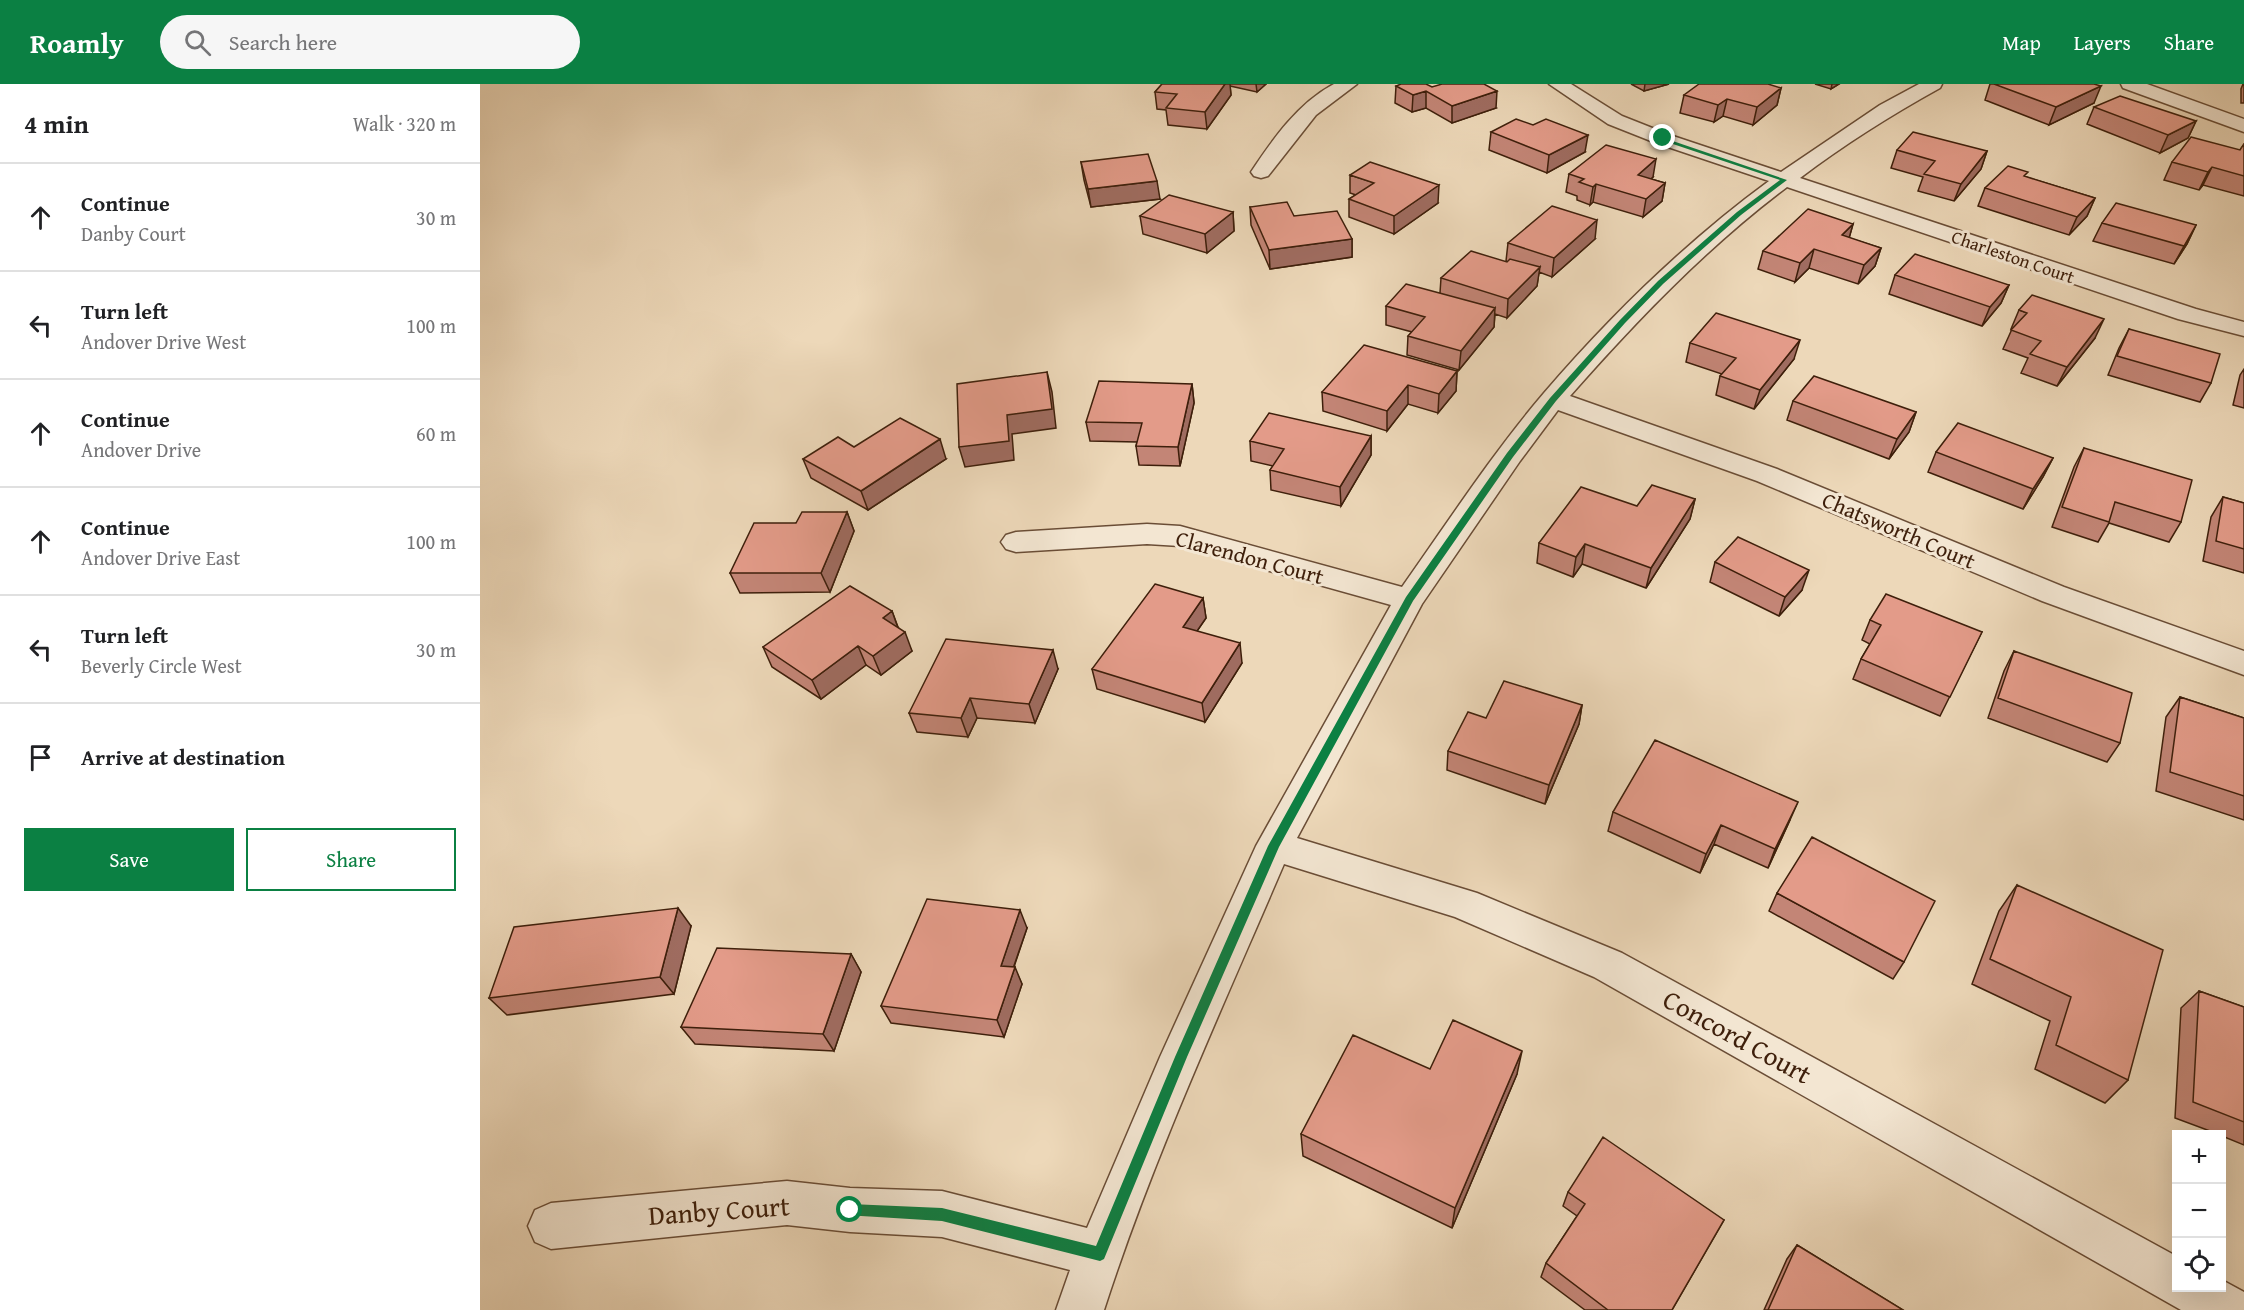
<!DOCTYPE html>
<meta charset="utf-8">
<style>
body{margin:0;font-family:"Gentium Book Plus",serif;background:#f6f6f6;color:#202124}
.controls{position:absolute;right:18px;bottom:18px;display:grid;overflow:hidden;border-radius:0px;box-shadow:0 6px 24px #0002}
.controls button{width:54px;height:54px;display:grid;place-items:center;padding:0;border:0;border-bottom:2px solid #e0e0e0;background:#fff;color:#202124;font:30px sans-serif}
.stop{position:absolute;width:18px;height:18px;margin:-14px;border:4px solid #0b8043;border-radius:50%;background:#fff}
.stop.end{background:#0b8043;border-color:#fff;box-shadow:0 2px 6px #0008}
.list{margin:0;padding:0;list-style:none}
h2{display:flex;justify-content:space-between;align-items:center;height:78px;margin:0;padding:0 24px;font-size:26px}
h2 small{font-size:20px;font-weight:400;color:#757577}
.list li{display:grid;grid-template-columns:39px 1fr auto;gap:18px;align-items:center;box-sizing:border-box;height:108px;padding:0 24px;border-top:2px solid #e0e0e0}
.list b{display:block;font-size:22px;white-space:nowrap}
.list p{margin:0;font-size:20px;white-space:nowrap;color:#757577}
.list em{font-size:20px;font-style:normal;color:#757577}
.actions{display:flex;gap:12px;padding:18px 24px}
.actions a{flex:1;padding:14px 0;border:2px solid #0b8043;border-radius:0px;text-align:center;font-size:21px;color:#0b8043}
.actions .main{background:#0b8043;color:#fff}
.icon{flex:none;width:33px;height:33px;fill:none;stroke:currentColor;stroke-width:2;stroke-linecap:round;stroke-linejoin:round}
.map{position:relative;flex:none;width:1764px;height:1226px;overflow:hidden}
header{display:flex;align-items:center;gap:36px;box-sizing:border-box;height:84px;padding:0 30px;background:#0b8043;color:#fff}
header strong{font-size:28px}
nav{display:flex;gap:33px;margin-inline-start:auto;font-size:21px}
.search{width:420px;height:54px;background:#f6f6f6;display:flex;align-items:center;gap:15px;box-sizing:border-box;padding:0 21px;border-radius:33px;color:#757577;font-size:22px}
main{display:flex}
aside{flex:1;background:#fff}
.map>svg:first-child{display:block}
</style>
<header>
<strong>Roamly</strong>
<div class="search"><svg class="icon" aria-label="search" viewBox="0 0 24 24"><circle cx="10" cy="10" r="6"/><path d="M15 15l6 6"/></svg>Search here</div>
<nav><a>Map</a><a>Layers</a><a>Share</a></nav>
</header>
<main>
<aside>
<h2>4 min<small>Walk · 320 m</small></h2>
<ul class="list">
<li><svg class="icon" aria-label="ahead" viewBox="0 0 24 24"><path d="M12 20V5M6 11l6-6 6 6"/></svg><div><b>Continue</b><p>Danby Court</p></div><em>30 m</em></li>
<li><svg class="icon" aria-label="left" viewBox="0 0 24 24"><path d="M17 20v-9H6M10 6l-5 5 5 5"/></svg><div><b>Turn left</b><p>Andover Drive West</p></div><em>100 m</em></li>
<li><svg class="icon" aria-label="ahead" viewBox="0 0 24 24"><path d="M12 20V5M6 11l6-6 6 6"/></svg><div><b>Continue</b><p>Andover Drive</p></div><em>60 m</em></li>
<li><svg class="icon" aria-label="ahead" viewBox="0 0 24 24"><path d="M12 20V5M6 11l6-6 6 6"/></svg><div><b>Continue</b><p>Andover Drive East</p></div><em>100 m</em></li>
<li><svg class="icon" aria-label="left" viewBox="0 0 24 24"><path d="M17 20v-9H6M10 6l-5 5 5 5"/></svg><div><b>Turn left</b><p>Beverly Circle West</p></div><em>30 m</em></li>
<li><svg class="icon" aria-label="arrive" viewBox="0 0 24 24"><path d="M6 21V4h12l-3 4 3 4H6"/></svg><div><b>Arrive at destination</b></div></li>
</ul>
<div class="actions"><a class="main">Save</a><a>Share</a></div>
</aside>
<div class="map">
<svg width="1764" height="1226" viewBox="0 0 1764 1226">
<rect width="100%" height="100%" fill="#edd8b9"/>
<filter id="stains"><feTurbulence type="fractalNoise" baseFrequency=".00333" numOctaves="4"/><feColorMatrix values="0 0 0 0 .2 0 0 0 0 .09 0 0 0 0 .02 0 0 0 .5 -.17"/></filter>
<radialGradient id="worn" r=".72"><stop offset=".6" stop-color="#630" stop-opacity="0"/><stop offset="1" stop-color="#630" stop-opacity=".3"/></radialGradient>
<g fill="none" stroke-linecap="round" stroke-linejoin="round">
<defs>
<path id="minor" d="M854,0h23l-41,31 -48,61 -7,2 -7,-2 -3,-4c22,-33 47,-69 83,-88z
M1069,0h22l51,32 48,19 111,37 99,-67 39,-21h23l-2,4c-49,27 -95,56 -140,90l396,131 48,13v14l-66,-17 -391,-132c-81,61 -150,133 -217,209l207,73 287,118 180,64v24l-202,-74 -285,-120 -199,-71 -38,51 -98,143 -125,234 180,55 145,60 554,303v32h46v-8l22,12v18h-63l-587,-333 -139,-60 -171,-53c-63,147 -131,294 -180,446h-48l14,-40 -128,-33 -92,-5 -63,-7 -236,24 -16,-7 -7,-16 7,-16 16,-7 236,-22 63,7 92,3 145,37 73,-171 96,-211 135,-241 -211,-59 -33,-2 -131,8 -10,-3 -5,-7 5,-7 10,-3 131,-8 33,2 222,61c46,-65 90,-133 142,-194 67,-78 142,-151 225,-212l-113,-38 -48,-19z
M1641,0h26l97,35v13l-121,-44z"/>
</defs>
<use href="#minor" stroke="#6a4d36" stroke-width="3"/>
<use href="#minor" fill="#f3e6d2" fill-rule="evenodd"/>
</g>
<path fill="#c38576" stroke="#3e1f0b" stroke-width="1.5" d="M682,0h104l-9,8 -27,-6 1,9 -24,34 -39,-4 -2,-15 -9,-1 -2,-17z
M1151,0h38l-25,7z
M1335,0h24l-8,5z
M1510,0h104v19l-45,22 -64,-25z
M1763,0h1v19h-3v-14z
M916,2l36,1 64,21 -44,15 -26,-15 -14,4 -17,-9z
M1301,4l-4,17 -24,20 -30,-9 -9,6 -34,-9 4,-18z
M1614,23l102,14 -8,17 -28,15 -73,-29z
M1011,48l94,20 -38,21 -58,-23z
M1764,60v52l-41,-11 -4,5 -35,-10 8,-18 68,-12z
M1417,66l90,1 -6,18 -27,32 -36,-10 5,-14 -32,-9z
M601,78l79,37 -69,8 -7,-27z
M1089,90l84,3 -2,2 14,4 -3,18 -19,16 -50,-15 -3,3 -13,-5v-4l-11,-4z
M870,91l88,28 -44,31 -45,-17v-18l7,-4 -6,-2z
M1546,93l69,21 -8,18 -18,19 -91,-29 7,-18z
M770,123l44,9 58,23v18l-82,12 -19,-44z
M753,128l1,19 -27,22 -64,-19 -3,-18z
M1622,139l94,2 -9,19 -13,20 -81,-23z
M1373,140l-4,14 32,10 -6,18 -17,18 -49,-16 -14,14 -37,-13 5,-18z
M1115,155l-43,38 -13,-5 -2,14 -30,32 -12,-4 -1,13 -35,43 -52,-15 1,-19 4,-4 -26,-7v-19l54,-13 1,-15 66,-17h-1l2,-18z
M1415,191l114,10 -8,18 -19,23 -93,-32z
M1539,226l76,28 -38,48 -36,-13 7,-15 -25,-9 9,-20h-1z
M1649,245l82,54 -11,19 -92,-27 11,-27z
M1210,259l104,16 -40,50 -38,-14 4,-19 2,-2 -36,-12z
M1764,285v39l-11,-3 7,-30z
M977,287l-1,20 -18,22 -30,-9 -21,27 -64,-20 -1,-19z
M712,300l2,19 -14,63 -41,-1 -3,-19 1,-4 -47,-1 -4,-19z
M1313,317l123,11 -7,20 -20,27 -102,-39z
M891,352v19l-30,51 -70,-16 -1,-20 3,-4 -22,-5 -1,-20z
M374,363l92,12 -78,51 -57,-32 -8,-19z
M1604,364l97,74 -12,20 -60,-19 -11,19 -46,-15 22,-60z
M1456,368l117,6 -10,19 -20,32 -95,-37z
M1743,413l21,6v70l-41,-12 8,-44z
M1215,415l-5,20 -44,69 -64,-24 -9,13 -36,-14 2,-20 98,-37z
M367,428l7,19 -24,61 -90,1 -10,-20 66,-50z
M1235,478l87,28 -23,26 -69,-34z
M723,514l3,20 -9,13 45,32 -37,59 -108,-33 -5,-20z
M412,527l6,16 14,24 -31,24 -15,-10 -45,34 -49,-32 -9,-20z
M1390,536l112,12 -42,84 -87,-37 8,-20 9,-15 -8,-4z
M1534,567l106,92 -13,19 -119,-44 16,-47z
M578,585l-23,54 -58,-5 -9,19 -51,-5 -8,-19z
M1700,613l64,21v102l-88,-29 10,-74z
M1102,621l-3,19 -34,80 -98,-34 1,-19 38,-33z
M1133,728l177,8 -22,48 -54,-24 -14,29 -92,-42z
M1537,801l111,195 -23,23 -70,-34 15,-48 -78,-37 27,-73z
M1297,809l127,69 -11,17 -124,-68z
M211,842l-17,68 -167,21 -18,-17z
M547,844l-13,39 8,17 -18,53 -113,-14 -10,-17z
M371,870l10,18 -27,79 -139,-7 -14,-17z
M1719,907l45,16v138l-22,-9v-2h-4l-43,-16 6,-110z
M950,985l87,5 -65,154 -149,-72 -2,-22z
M1088,1108l156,28 -52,90h-87l-44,-33 5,-14 31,-47 -14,-10z
M1317,1161l106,65h-139l23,-51z"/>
<path fill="#9f6c60" stroke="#3e1f0b" stroke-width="1.5" d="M745,0h5l1,11 -24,34 -2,-17z
M776,0h10l-9,8z
M1165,0h24l-25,7z
M1352,0h7l-8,5z
M1621,2l-7,17 -45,22 7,-18z
M1301,4l-4,17 -24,20 4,-18z
M946,7v17l-14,4 1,-17z
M1017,7l-1,17 -44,15v-17z
M1247,15l-4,17 -9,6 4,-17z
M1716,37l-8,17 -28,15 8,-18z
M1108,51l-3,17 -38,21 2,-18z
M1507,67l-6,18 -27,32 7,-17z
M1176,75l-3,18 -18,16 3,-18z
M1732,83l-9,18 -4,5 9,-18z
M677,97l3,18 -69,8 -3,-18z
M1185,99l-3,18 -19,16 3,-18z
M1116,100l-3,18 -3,3 3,-18z
M959,101l-1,18 -44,31v-18z
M1615,114l-8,18 -18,19 8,-18z
M753,128l1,19 -27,22 -2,-19z
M1117,136l-2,19 -43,38 2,-19z
M1373,140l-5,18 -6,-7z
M1716,141l-9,19 -13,20 10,-18z
M872,155v18l-82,12 -1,-19z
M1401,164l-6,18 -17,18 6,-19z
M1334,165l-5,19 -14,14 5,-19z
M1060,183l-3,19 -30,32 1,-19z
M1529,201l-8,18 -19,23 8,-19z
M1015,224l-1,19 -35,43 2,-19z
M1624,235l-9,19 -38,48 10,-19z
M1320,256l-6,19 -40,50 6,-19z
M977,287l-1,20 -18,22 1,-19z
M567,288l5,20 4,36 -44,6 2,26 -49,7 -6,-20z
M712,300l2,19 -14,63 -2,-19z
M928,301v19l-21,27v-20z
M1436,328l-7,20 -20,27 8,-20z
M891,352v19l-30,51 -1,-19z
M460,355l6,20 -78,51 -7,-19z
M1573,374l-10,19 -20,32 10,-20z
M1215,415l-5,20 -44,69 5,-20z
M367,428l7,19 -24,61 -9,-19z
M1105,460l-3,20 -9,13 3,-20z
M1329,486l-7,20 -23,26 6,-19z
M723,514l3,20 -20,29 -3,-20z
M412,527l7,20 -16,-13z
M425,548l7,19 -31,24 -8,-19z
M760,559l2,20 -37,59 -3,-19z
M378,562l8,19 -45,34 -9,-19z
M573,566l5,19 -23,54 -6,-19z
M490,614l7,20 -9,19 -7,-19z
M1102,621l-3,19 -34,80 4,-19z
M1318,718l-8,18 -22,48 7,-19z
M1241,741l-7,19 -14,29 6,-19z
M198,824l13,18 -17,68 -14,-17z
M540,826l7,18 -19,55 -7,-17z
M371,870l10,18 -27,79 -11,-17z
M535,883l7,17 -18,53 -7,-17z
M1042,967l-5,23 -65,154 3,-20z"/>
<path fill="#e39b89" stroke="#3e1f0b" stroke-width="1.5" d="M682,0h63l-20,28 -39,-4 11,-14 -22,-2z
M921,0h25l6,3 10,-3h42l13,7 -45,15 -26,-15 -13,4 -17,-9z
M1219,0h69l13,4 -24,19 -30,-8 -9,6 -34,-10z
M1514,0h100l7,2 -45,21z
M1640,12l76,25 -28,14 -74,-28z
M1036,35l17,6 13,-6 42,16 -39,20 -58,-23z
M1433,48l74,19 -26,33 -37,-10 11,-13 -38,-11z
M1711,53l49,13 4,-6v32l-32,-9 -4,5 -36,-10z
M1126,61l50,14 -18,16 27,8 -19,16 -50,-15 -3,3 -14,-5 5,-3 -15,-5z
M668,70l9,27 -69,8 -7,-27z
M890,78l69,23 -45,31 -45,-17 25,-16 -24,-8z
M1528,82l20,6 -4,4 71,22 -18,19 -92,-29z
M689,111l64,17 -28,22 -65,-18z
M807,118l7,14 43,-5 15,28 -83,11 -19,-43z
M1636,119l80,22 -12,21 -82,-23z
M1072,122l45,14 -43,38 -46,-15z
M1328,125l45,15 -11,11 39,13 -17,17 -50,-16 -14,14 -37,-12z
M991,167l36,11 3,-3 30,8 -32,32 -67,-21z
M1435,170l94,31 -19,22 -95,-32z
M926,200l89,24 -34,43 -53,-15 17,-19 -39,-11z
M1552,211l72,24 -37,48 -37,-13 11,-13 -30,-11 16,-17 -8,-3z
M1236,229l84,27 -40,50 -40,-14 16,-18 -46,-15z
M1649,245l91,25 -9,29 -94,-27z
M884,261l93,26 -18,23 -31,-9 -21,26 -65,-19z
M567,288l5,37 -45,6 2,26 -50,6 -2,-63z
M1334,292l102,36 -19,27 -104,-38z
M619,297l93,3 -14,63 -42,-1 6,-23 -56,-1z
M789,329l102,23 -31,51 -70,-17 14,-21 -34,-8z
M420,334l40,21 -79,52 -58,-32 35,-22 16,10z
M1478,339l95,35 -20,31 -97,-37z
M1604,364l108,32 -11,42 -66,-20 -6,20 -47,-15z
M1172,401l43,14 -44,69 -66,-24 -9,13 -37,-14 42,-56 56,19z
M1743,413l21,6v46l-28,-8z
M322,428h45l-26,61h-91l24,-50h42z
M1258,453l71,33 -24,27 -70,-35z
M675,500l48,14 -20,29 57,16 -38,60 -110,-34z
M370,502l42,25 -9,7 22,14 -32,24 -15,-10 -46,34 -49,-33z
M1406,510l96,38 -32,65 -89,-38 20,-34 -11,-5z
M466,555l107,11 -24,54 -59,-6 -9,20 -52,-5z
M1534,567l118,42 -12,50 -122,-45z
M1024,597l78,24 -33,80 -101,-34 20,-39 18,6z
M1700,613l64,21v78l-74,-24z
M1175,656l143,62 -23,47 -54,-24 -15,29 -93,-42z
M1332,753l123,64 -31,61 -127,-69z
M1537,801l146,65 -35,130 -72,-35 15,-48 -81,-38z
M447,815l93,11 -19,56 14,1 -18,53 -116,-14z
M198,824l-18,69 -171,21 25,-71z
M237,864l134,6 -28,80 -142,-7z
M1719,907l45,16v115l-51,-20z
M973,936l69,31 -67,157 -154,-74 52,-99 77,34z
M1123,1053l121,83 -52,90h-64l-62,-47 39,-59 -17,-12z
M1317,1161l106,65h-135z"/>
<path fill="#0b8043" d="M1181,53l126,43 -46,35 -78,69 -38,39 -69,78 -43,56 -100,144 -134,246 -92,210 -83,202 -4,2 -158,-40 -97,-6 -2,-5 2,-4 5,-2 92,4 154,38 79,-189 93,-211 138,-249 101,-144 43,-55 70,-78 38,-39 79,-69 43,-32 -119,-40z"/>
<g text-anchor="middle" stroke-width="6" stroke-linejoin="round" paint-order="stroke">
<g font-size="18" fill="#3e1f0b" stroke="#f3e6d2">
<text transform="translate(1533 173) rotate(19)" y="6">Charleston Court</text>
</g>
<g font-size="22" fill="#3e1f0b" stroke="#f3e6d2">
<text transform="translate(1419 446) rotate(23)" y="8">Chatsworth Court</text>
<text transform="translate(770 473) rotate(15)" y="8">Clarendon Court</text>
</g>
<g font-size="27" fill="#3e1f0b" stroke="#f3e6d2">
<text transform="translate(1257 953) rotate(29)" y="9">Concord Court</text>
<text transform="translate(239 1127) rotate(-4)" y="9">Danby Court</text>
</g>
</g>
<rect width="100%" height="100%" filter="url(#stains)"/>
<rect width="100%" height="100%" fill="url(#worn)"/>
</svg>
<div class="controls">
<button>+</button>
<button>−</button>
<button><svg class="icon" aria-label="locate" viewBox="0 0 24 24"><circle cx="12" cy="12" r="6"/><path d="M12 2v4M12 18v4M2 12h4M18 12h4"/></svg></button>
</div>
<div class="stop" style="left:370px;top:1126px"></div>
<div class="stop end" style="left:1183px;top:54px"></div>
</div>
</main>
